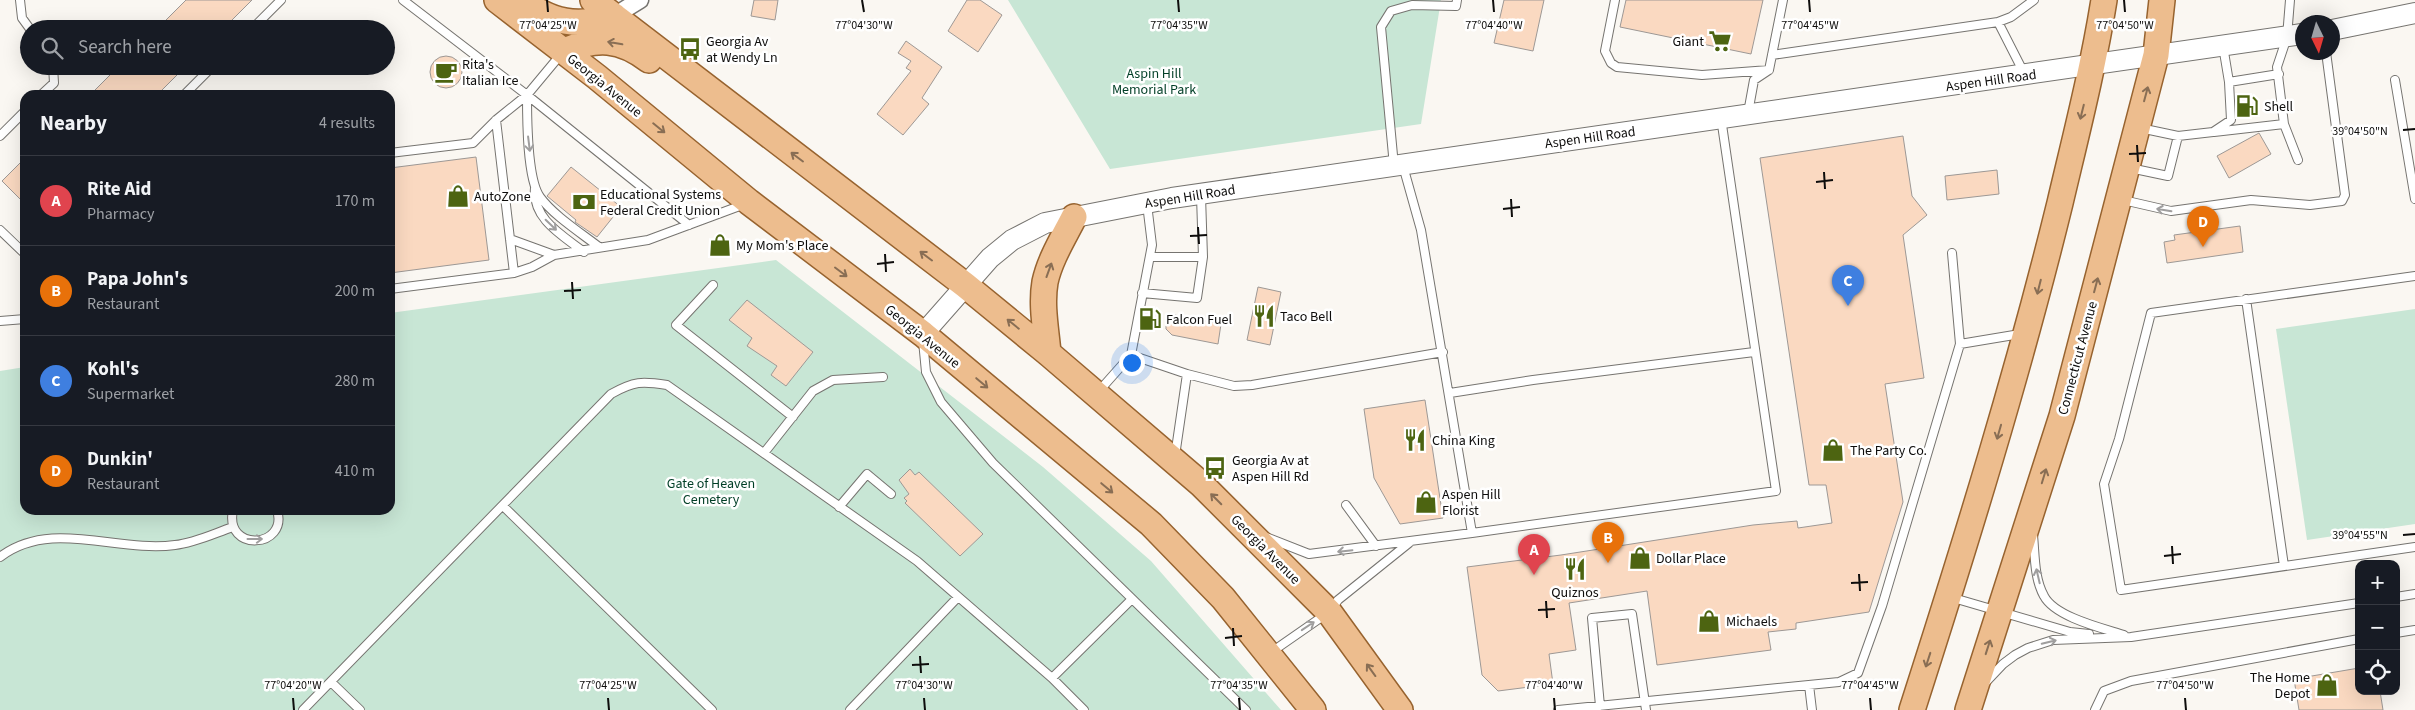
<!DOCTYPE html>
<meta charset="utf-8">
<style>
body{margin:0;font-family:"Source Sans 3",sans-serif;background:#20242c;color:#f1f3f6}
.controls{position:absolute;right:15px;bottom:15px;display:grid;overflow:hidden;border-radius:10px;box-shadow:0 5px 20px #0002}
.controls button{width:45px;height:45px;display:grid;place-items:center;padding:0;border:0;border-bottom:1px solid #363941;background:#171b24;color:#f1f3f6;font:25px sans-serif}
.compass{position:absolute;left:2295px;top:15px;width:45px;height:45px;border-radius:50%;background:#171b24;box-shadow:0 5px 20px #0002;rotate:175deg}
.you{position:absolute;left:1131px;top:362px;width:18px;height:18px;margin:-12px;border:4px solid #fff;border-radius:50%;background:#1a73e8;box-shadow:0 0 0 8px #1a73e833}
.badge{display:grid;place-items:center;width:32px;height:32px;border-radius:50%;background:#a7b38f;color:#fff;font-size:16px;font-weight:700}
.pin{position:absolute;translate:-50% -41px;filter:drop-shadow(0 1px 2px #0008)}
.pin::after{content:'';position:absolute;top:26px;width:18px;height:15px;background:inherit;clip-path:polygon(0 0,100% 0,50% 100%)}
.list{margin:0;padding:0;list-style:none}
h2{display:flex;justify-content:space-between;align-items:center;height:65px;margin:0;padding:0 20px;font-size:21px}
h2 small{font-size:16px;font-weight:400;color:#9ea1a6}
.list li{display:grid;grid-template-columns:32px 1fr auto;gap:15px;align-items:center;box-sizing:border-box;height:90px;padding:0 20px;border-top:1px solid #363941}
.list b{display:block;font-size:19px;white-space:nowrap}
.list p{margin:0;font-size:16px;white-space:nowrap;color:#9ea1a6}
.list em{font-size:16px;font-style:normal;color:#9ea1a6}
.icon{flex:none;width:28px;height:28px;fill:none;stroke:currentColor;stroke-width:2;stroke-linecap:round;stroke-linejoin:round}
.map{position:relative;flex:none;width:2415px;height:710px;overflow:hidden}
.search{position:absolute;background:#171b24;box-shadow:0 5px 20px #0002;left:20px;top:20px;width:375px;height:55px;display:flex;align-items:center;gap:12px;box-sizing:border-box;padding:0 18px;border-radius:28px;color:#9ea1a6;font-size:19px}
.panel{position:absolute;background:#171b24;box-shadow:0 5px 20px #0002;left:20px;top:90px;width:375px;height:425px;border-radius:15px}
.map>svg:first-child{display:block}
</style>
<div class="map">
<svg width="2415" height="710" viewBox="0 0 2415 710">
<rect width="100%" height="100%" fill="#faf7f2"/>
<path fill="#c8e6d5" d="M1008,0h433l-20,124 -311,45z
M776,260l267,207 108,94 130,149h-1281v-339l25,-4v143h365v-197z
M2415,309v215l-108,16 -31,-211z"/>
<path fill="#fad9c1" stroke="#9d9895" d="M186,0h66l-29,29h-66z
M754,0h24l-3,20 -24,-4z
M967,0h13l22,15 -24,37 -30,-21z
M1504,0h40l-11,51 -39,-8z
M1626,0h137l-12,54 -131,-27z
M906,41l36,26 -20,31 7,6 -26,31 -26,-21 34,-43 -5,-3 5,-7 -13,-8z
M430 72a16 16 0 1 1 32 0a16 16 0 1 1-32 0Z
M119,66h67l-29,29h-67z
M2259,133l12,21 -42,24 -12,-22z
M1903,136l9,60 15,19 -24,20 21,143 -39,6 18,118 -34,110 -73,11v6l-28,3 3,18 -114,15 -10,-74 -78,12 7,47 -27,4 4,30 -55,7 -16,-16 -15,-108 94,-12 192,-30 44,-4 1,7 34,-5 -6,-38h-17l-49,-327z
M476,157l13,103 -99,13v-105z
M25,158v46l-23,-23z
M571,167l50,40 -24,30 -22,-15 1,-2 -29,-24z
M1997,170l2,24 -52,6 -2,-24z
M2240,226l3,26 -76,11 -3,-21 11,-2 -1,-5z
M1258,287l23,5 -11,53 -23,-5z
M747,300l66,52 -27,34 -15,-11 6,-9 -30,-20 5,-8 -23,-18z
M1175,315l46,9 -3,20 -46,-9 -6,-6v-5z
M1425,400l18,118 -43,6 -26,-46 -10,-69z
M910,469l5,6 4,-3 64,62 -23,22 -55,-53 2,-2 -3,-3 5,-4 -10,-14z
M2359,668v23h21l3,19h-84l-5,-31z"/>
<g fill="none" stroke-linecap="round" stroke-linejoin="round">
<defs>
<path id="service" d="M20,0l2,18 8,11
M403,0l124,95 162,130
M1615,0l-10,51 6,12 6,4 85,8 67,-5
M2290,0l-3,37 -10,30 7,57 14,36
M1998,22l26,51
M252,29l29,-29
M2223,46l6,36 50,-8
M1772,55l226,-33 13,-5 23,-17
M2395,80l20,119
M41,95l13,-12 -1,-17
M184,95l29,-29
M527,95c0,24 0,84 13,102 13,18 41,36 59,50
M1748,113l6,-33 15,-10 14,-70
M496,120l18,153
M2140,128l38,8 35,-4 18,-12 -2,-38
M2214,132l70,-8
M0,136l25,-25
M390,153l83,-10 23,-23 31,-25 35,-42
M1394,166l-13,-139 10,-16 21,-6 44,1 1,-6
M1403,166l18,64 51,303 304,-42 -55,-373
M2130,168l38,8 10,-40
M535,188c-3,31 27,47 49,64
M2123,200l48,11 80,-11 59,5 32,-4 3,-6 -19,-143
M0,230l25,24
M510,239l44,16
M1150,257h53l-2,-61
M2415,276l-264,37 -32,126 -15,45 17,106 294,-43
M713,285l-37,40 117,92
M390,289l124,-16 18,-6 22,-12 94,-15 97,-36
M1142,293l55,5 6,-41
M2246,299l38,267
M0,321l25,-2
M923,341l3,31 15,30 52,61 253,247
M1960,344l60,-10
M1131,355l21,-110 -5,-41
M1187,374l47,12 18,-1 191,-33
M1099,391l32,-36 56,19 -12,82
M1450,393l83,-13 221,-28
M764,453l49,-62 20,-11 50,-3
M1346,505l30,41
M503,506l209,204
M839,507l28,-33 24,20
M233,510c-9,43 56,38 44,0
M2033,535c2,20 1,43 11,61 11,21 58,32 80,39
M1266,537l43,17 163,-21
M0,557c51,-39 117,-4 175,-12 20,-2 40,-12 58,-18
M1950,597l120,35 19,2
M2396,597l19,-3
M2396,633l19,-3
M1270,653l59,-41 9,-12 71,-57
M1052,678l80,-79
M331,682l29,28
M1985,683l18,-19 12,-9 13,-7 25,-8 78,-3 228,-34
M1809,685l3,25
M1600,706l-8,-88 40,-4 14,96
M303,710l308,-316c23,-13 31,-13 56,-9l250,176 135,117 32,32
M850,710l108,-113
M1558,710l281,-28 19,-9 24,-67 78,-262 -8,-91
M2095,710l9,-19 27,-10 228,-42"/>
<path id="minor" d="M614,16l26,-16"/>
<path id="tertiary" d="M2332,30l83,-17
M923,334l67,-76 22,-18 33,-17 127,-25 1130,-164"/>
<path id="primary" d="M497,0l100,77 152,125 174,132 228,190 72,74 90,112
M521,0c31,23 56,28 93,16
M593,0l372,285 83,68 153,131 128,128 71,98
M564,51c33,-14 56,-13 85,9
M1048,353c-2,-23 -7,-48 -3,-71 5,-23 19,-45 29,-65
M1912,710c54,-168 106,-336 148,-507 16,-68 33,-134 44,-203
M1968,710l94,-294 94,-361 6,-55"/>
</defs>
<use href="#service" stroke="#767470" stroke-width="10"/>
<use href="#minor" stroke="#767470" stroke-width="19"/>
<use href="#tertiary" stroke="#767470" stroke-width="22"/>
<use href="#primary" stroke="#97632f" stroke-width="28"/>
<use href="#service" stroke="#fff" stroke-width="8"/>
<use href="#minor" stroke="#fff" stroke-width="16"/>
<use href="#tertiary" stroke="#fff" stroke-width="20"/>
<use href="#primary" stroke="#edbd8e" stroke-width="25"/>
</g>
<defs><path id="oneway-shaft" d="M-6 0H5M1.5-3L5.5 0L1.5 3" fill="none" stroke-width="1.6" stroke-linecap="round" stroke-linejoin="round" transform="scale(1.25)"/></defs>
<g stroke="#896e54">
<use href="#oneway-shaft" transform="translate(615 43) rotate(-170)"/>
<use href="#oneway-shaft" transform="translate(2146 94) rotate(-75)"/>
<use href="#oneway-shaft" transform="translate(2082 112) rotate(104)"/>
<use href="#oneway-shaft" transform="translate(659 128) rotate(39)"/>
<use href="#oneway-shaft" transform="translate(797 157) rotate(-143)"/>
<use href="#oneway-shaft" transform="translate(926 256) rotate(-143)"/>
<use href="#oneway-shaft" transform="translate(1049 270) rotate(-70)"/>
<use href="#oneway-shaft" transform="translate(841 272) rotate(37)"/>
<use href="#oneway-shaft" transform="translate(2096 285) rotate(-75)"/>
<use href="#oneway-shaft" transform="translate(2039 287) rotate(104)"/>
<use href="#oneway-shaft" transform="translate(1013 324) rotate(-141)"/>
<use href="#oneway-shaft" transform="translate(982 383) rotate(40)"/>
<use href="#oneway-shaft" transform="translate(1999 432) rotate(106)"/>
<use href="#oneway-shaft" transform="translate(2044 476) rotate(-73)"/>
<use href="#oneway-shaft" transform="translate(1107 488) rotate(40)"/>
<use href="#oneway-shaft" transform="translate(1216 499) rotate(-135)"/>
<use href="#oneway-shaft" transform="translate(1988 647) rotate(-72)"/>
<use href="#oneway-shaft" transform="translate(1928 660) rotate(108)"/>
<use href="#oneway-shaft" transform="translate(1371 670) rotate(-126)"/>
</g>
<g stroke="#9f9e9e">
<use href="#oneway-shaft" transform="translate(529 144) rotate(83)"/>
<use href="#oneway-shaft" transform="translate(2164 210) rotate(-171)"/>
<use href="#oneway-shaft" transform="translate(551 225) rotate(44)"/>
<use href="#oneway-shaft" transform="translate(255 539)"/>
<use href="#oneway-shaft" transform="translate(1345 551) rotate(174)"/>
<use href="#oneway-shaft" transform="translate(2038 576) rotate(-103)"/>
<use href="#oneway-shaft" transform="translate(1308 626) rotate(-34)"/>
<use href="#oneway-shaft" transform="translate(2049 642) rotate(-14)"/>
</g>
<path fill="none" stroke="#0e0d0c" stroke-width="2" d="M547,0l1,12M862,0l2,12M1178,0l1,12M1493,0l1,12M1809,0l1,12M2124,0l1,12M2403,130l12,-1M2137,145l1,17M2129,154l17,-1M1824,172l1,17M1816,182l17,-2M1511,199l1,18M1503,209l17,-2M1198,227l1,17M1190,236l17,-1M885,254l1,18M877,264l17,-2M572,282l1,17M564,291l17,-1M2403,535l12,-1M2172,546l1,18M2164,556l17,-2M1859,574l1,17M1851,583l17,-1M1546,601l1,17M1538,610l17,-1M1233,628l1,18M1225,638l17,-2M920,656l1,17M912,665l17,-1M293,698l1,12M608,698l1,12M924,698l1,12M1239,698l1,12M1554,698l1,12M1870,698l1,12M2185,698l1,12"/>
<defs>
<symbol id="supermarket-bare" viewBox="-9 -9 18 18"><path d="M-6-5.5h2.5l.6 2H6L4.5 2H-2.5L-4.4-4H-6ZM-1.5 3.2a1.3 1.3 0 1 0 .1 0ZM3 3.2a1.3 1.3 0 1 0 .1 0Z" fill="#4d6411" stroke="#fff" stroke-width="2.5" paint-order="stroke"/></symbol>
<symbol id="bus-bare" viewBox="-9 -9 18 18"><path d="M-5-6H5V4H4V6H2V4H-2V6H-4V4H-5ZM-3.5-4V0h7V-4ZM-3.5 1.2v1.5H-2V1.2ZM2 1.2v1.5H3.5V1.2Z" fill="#4d6411" stroke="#fff" stroke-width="2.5" paint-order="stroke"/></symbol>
<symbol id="cafe-bare" viewBox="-9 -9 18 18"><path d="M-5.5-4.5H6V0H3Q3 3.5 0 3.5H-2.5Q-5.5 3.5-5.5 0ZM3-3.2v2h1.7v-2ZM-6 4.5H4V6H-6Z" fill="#4d6411" stroke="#fff" stroke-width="2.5" paint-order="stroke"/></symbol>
<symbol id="fuel-bare" viewBox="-9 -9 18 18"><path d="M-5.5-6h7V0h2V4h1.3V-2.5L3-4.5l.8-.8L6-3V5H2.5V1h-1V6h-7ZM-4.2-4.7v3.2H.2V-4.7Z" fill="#4d6411" stroke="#fff" stroke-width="2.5" paint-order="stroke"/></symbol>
<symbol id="shop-bare" viewBox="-9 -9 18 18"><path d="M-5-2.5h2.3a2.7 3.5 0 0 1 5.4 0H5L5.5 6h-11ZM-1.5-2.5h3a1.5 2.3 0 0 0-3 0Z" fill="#4d6411" stroke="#fff" stroke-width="2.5" paint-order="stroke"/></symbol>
<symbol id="bank-bare" viewBox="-9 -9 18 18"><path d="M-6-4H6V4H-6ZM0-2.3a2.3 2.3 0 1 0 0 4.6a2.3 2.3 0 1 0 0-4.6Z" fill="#4d6411" stroke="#fff" stroke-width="2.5" paint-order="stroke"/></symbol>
<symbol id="restaurant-bare" viewBox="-9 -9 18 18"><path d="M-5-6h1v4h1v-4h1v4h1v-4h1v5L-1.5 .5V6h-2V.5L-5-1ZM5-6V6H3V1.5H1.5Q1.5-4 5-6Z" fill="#4d6411" stroke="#fff" stroke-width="2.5" paint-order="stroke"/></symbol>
</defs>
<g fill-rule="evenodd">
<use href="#supermarket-bare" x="1704" y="25" width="32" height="32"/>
<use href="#bus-bare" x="674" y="33" width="32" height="32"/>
<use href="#cafe-bare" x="430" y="56" width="32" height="32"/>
<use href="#fuel-bare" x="2231" y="90" width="32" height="32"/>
<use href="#shop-bare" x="442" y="180" width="32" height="32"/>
<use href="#bank-bare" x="568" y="186" width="32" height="32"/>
<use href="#shop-bare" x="704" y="229" width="32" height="32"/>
<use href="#restaurant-bare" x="1248" y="300" width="32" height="32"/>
<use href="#fuel-bare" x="1134" y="303" width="32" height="32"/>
<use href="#restaurant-bare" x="1399" y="424" width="32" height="32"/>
<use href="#shop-bare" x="1817" y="434" width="32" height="32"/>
<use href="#bus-bare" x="1199" y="452" width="32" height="32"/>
<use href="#shop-bare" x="1410" y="486" width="32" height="32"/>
<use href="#shop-bare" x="1624" y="542" width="32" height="32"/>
<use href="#restaurant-bare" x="1559" y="553" width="32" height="32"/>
<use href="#shop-bare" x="1693" y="605" width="32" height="32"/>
<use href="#shop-bare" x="2311" y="669" width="32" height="32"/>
</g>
<g text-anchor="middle" stroke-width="5" stroke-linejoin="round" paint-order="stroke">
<g font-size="14" fill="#0e0d0c" stroke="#fff" text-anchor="start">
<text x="706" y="46">Georgia Av<tspan x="706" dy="16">at Wendy Ln</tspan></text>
<text x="1704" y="46" text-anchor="end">Giant</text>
<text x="462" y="69">Rita's<tspan x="462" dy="16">Italian Ice</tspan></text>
<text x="2264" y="111">Shell</text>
<text x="600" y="199">Educational Systems<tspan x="600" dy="16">Federal Credit Union</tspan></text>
<text x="474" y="201">AutoZone</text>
<text x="736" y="250">My Mom's Place</text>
<text x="1280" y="321">Taco Bell</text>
<text x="1166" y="324">Falcon Fuel</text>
<text x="1432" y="445">China King</text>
<text x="1850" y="455">The Party Co.</text>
<text x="1232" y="465">Georgia Av at<tspan x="1232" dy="16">Aspen Hill Rd</tspan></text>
<text x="1442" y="499">Aspen Hill<tspan x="1442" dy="16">Florist</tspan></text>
<text x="1656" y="563">Dollar Place</text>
<text x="1575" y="597" text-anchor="middle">Quiznos</text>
<text x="1726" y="626">Michaels</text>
<text x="2310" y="682" text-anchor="end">The Home<tspan x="2310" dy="16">Depot</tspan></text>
</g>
<g font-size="14" fill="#003e26" stroke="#fff">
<text x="1154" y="78">Aspin Hill<tspan x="1154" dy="16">Memorial Park</tspan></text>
<text x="711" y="488">Gate of Heaven<tspan x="711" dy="16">Cemetery</tspan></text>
</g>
<g font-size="14" fill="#0e0d0c" stroke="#fff">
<text transform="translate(1991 80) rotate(-8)" y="5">Aspen Hill Road</text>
<text transform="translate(605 85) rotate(39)" y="5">Georgia Avenue</text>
<text transform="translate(1590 137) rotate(-8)" y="5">Aspen Hill Road</text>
<text transform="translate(1190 196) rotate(-9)" y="5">Aspen Hill Road</text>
<text transform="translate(923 336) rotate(39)" y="5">Georgia Avenue</text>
<text transform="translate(2077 358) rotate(-75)" y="5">Connecticut Avenue</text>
<text transform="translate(1266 549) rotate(45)" y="5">Georgia Avenue</text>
</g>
</g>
<g font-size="12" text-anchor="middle" fill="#0e0d0c" stroke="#fff" stroke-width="5" stroke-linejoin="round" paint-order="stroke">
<text x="548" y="29">77°04'25"W</text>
<text x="864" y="29">77°04'30"W</text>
<text x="1179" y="29">77°04'35"W</text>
<text x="1494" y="29">77°04'40"W</text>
<text x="1810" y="29">77°04'45"W</text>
<text x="2125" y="29">77°04'50"W</text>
<text x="2360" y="135">39°04'50"N</text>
<text x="2360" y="539">39°04'55"N</text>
<text x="293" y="689">77°04'20"W</text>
<text x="608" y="689">77°04'25"W</text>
<text x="924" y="689">77°04'30"W</text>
<text x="1239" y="689">77°04'35"W</text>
<text x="1554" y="689">77°04'40"W</text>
<text x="1870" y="689">77°04'45"W</text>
<text x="2185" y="689">77°04'50"W</text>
</g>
</svg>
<div class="controls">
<button>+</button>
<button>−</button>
<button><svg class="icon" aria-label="locate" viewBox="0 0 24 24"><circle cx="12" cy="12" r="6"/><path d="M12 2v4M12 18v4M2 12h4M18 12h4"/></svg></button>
</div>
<svg class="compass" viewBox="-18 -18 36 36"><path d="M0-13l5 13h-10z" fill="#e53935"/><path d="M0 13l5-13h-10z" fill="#9ea1a6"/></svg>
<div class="you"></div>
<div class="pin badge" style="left:1534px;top:575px;background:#e0444e">A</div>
<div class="pin badge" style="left:1608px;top:563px;background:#e8710a">B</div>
<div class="pin badge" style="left:1848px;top:306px;background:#3f7fe0">C</div>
<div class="pin badge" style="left:2203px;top:247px;background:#e8710a">D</div>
<div class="search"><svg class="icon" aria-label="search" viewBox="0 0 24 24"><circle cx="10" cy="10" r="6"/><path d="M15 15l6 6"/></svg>Search here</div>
<section class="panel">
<h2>Nearby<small>4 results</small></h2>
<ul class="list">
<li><span class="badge" style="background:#e0444e">A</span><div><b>Rite Aid</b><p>Pharmacy</p></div><em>170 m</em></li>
<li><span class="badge" style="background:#e8710a">B</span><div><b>Papa John's</b><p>Restaurant</p></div><em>200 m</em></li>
<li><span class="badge" style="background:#3f7fe0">C</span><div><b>Kohl's</b><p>Supermarket</p></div><em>280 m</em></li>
<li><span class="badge" style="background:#e8710a">D</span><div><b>Dunkin'</b><p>Restaurant</p></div><em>410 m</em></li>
</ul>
</section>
</div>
